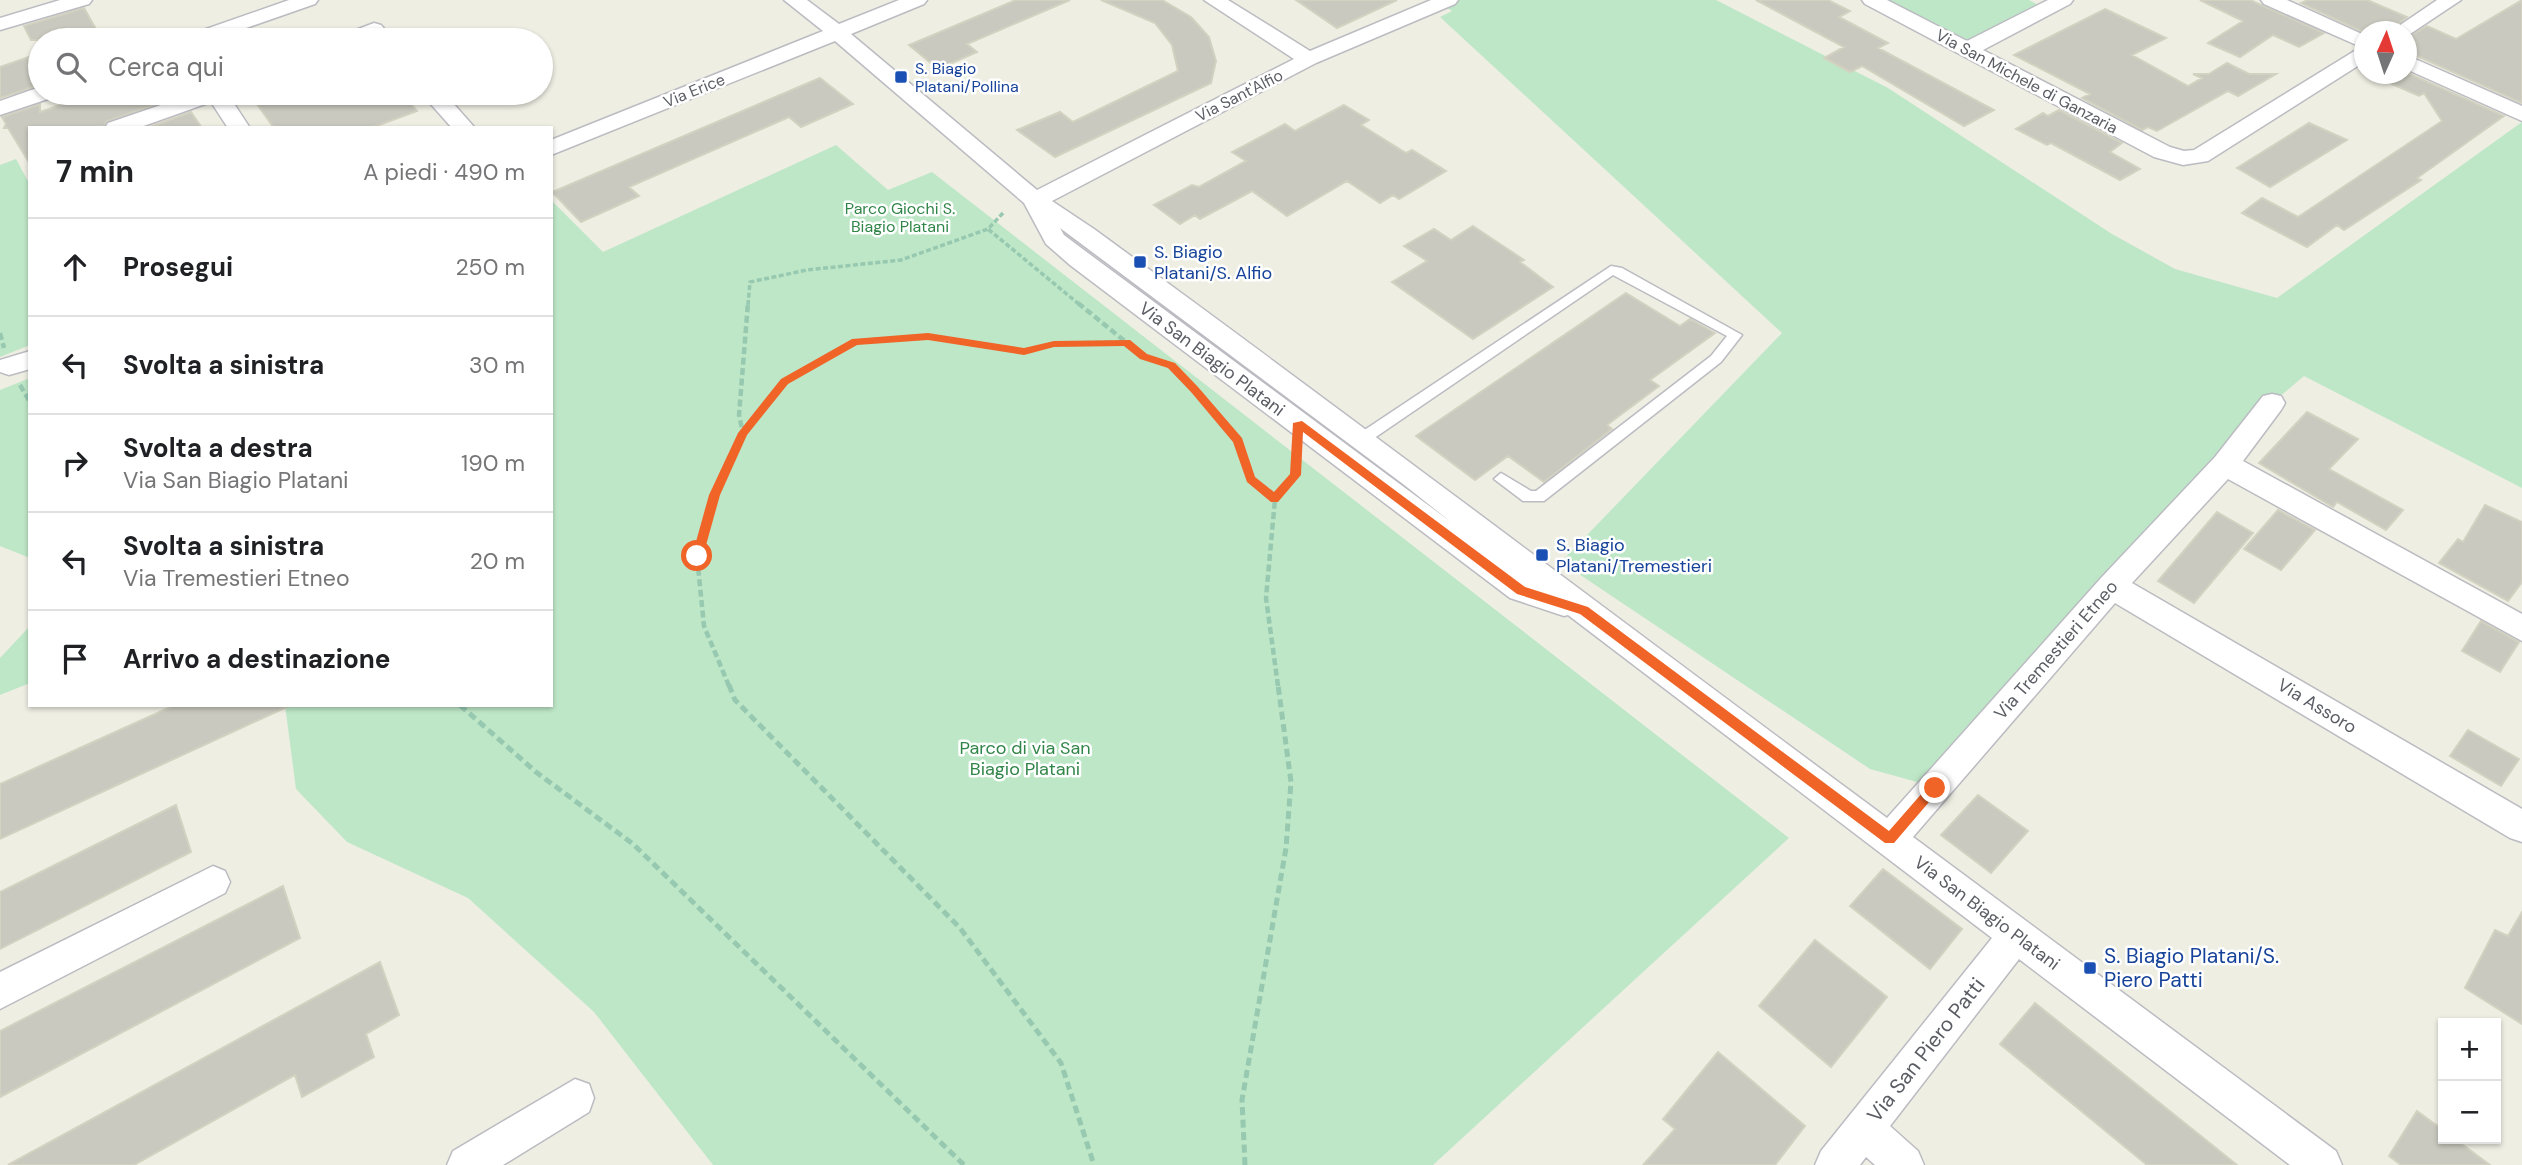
<!DOCTYPE html>
<html lang="it">
<meta charset="utf-8">
<style>
body{margin:0;font-family:"DM Sans",sans-serif;background:#f2f2f2;color:#202124}
.controls{position:absolute;right:21px;bottom:21px;display:grid;overflow:hidden;border-radius:0px;box-shadow:0 2px 5px #0004}
.controls button{width:63px;height:63px;display:grid;place-items:center;padding:0;border:0;border-bottom:2px solid #e0e0e0;background:#fff;color:#202124;font:35px sans-serif}
.compass{position:absolute;left:2354px;top:21px;width:63px;height:63px;border-radius:50%;background:#fff;box-shadow:0 2px 5px #0004;rotate:3deg}
.stop{position:absolute;width:21px;height:21px;margin:-16px;border:5px solid #f06428;border-radius:50%;background:#fff}
.stop.end{background:#f06428;border-color:#fff;box-shadow:0 2px 7px #0008}
.list{margin:0;padding:0;list-style:none}
h2{display:flex;justify-content:space-between;align-items:center;height:91px;margin:0;padding:0 28px;font-size:30px}
h2 small{font-size:23px;font-weight:400;color:#757577}
.list li{display:grid;grid-template-columns:46px 1fr auto;gap:21px;align-items:center;box-sizing:border-box;height:98px;padding:0 28px;border-top:2px solid #e0e0e0}
.list b{display:block;font-size:26px;white-space:nowrap}
.list p{margin:0;font-size:23px;white-space:nowrap;color:#757577}
.list em{font-size:23px;font-style:normal;color:#757577}
.icon{flex:none;width:38px;height:38px;fill:none;stroke:currentColor;stroke-width:2;stroke-linecap:round;stroke-linejoin:round}
.map{position:relative;flex:none;width:2522px;height:1165px;overflow:hidden}
.search{position:absolute;background:#fff;box-shadow:0 2px 5px #0004;left:28px;top:28px;width:525px;height:77px;display:flex;align-items:center;gap:18px;box-sizing:border-box;padding:0 24px;border-radius:38px;color:#757577;font-size:26px}
.panel{position:absolute;background:#fff;box-shadow:0 2px 5px #0004;left:28px;top:126px;width:525px;height:581px;border-radius:0px}
.map>svg:first-child{display:block}
</style>
<div class="map">
<svg width="2522" height="1165" viewBox="0 0 2522 1165">
<rect width="100%" height="100%" fill="#eeeee3"/>
<path fill="#bee7c7" d="M1433,0h283l172,88 224,146 63,35 102,29 245,-176v366l-218,-112 -32,27 -337,384 -65,-18 -309,-207 221,-229 -342,-316 12,-6z
M1886,0h143l12,6 -72,39z
M836,145l52,45 44,-18 857,666 -356,327h-720l-119,-153 -126,-114 -121,-56 -51,-53 -11,-84h266v-505l52,52z
M16,159l14,26v160l-30,12v-192z
M30,378v180l-30,-12v-156z
M30,626v57l-30,12v-37z"/>
<path fill="#c9c9bf" stroke="#d3d2c1" stroke-width="2" d="M1016,0h54l-103,44 10,8 -39,17 -29,-24z
M1101,0h61l29,17 18,20 7,24 -5,22 -156,74 -38,-27 43,-18 13,10 105,-51 -6,-26 -17,-22z
M1296,0h101l-60,28z
M1756,0h72l22,11 -11,6 49,26 -10,5 116,62 -30,16 -102,-60 -12,6 -26,-14 20,-11z
M2200,0h50l74,33 -25,14 -26,-12 -33,22 -32,-14 35,-22z
M2308,0h59l40,17 -19,15h-25l-62,-29z
M2522,0v103l-116,-52v-13l21,-12 29,13z
M84,8l13,23 -29,9h-37l-7,-14z
M2105,9l61,29 -34,17 56,31 14,-8 -9,-4h16l18,-11 22,11h27l-38,22 -10,-5 -71,40 -9,-4 -6,3 -60,-32 8,-4 -76,-39z
M40,53v32l-40,13v-31z
M2369,74h41l94,42 -87,62 4,2 -77,50 -7,-5 -30,22 -65,-34 20,-15 36,19 144,-96 -18,-28 -5,3z
M820,78l33,26 -52,23 -12,-10 -160,70 10,9 -58,26 -29,-30z
M95,93h83l2,3 -73,25 -4,7h-73v36l-22,-36h-4l2,-4 -4,-7 38,-13v8z
M249,93h153l15,18 -46,17h-97z
M1344,105l25,15 -8,5 45,28 6,-3 34,21 -47,28 -6,-4 -13,8 -33,-22 -60,35 -35,-25 -52,28 -5,-4 -15,9 -26,-19 38,-20 7,2 47,-26 -14,-9 53,-28 10,7z
M2059,110l63,33 -12,9 30,17 -20,11 -69,-37 -4,2 -31,-16 27,-16 5,3z
M191,112l11,16h-55z
M2309,123l38,17 -77,47 -33,-19z
M1473,226l51,34 -4,2 33,25 -80,52 -81,-57 35,-21 -23,-15 30,-17 17,11z
M1626,293l54,33 10,-7 25,14 -65,47 9,6 -52,39 5,4 -68,53 -36,-26 -33,24 -59,-44z
M2307,412l51,27 -29,30 74,41 -17,20 -49,-28 -4,5 -74,-44z
M2485,505l37,17v60l-14,19 -69,-38 19,-24 5,3z
M2278,510l37,20 -34,40 -37,-21z
M2217,512l36,21 -59,70 -36,-22z
M2481,621l38,21 -19,30 -38,-21z
M175,705h116l-291,134v-55z
M2468,730l51,29 -18,27 -51,-30z
M1978,795l50,36 -37,42 -50,-38z
M176,805l15,47 -191,97v-57z
M1883,869l79,60 -32,40 -80,-63z
M283,886l17,52 -300,159v-66z
M2522,912v112l-57,-36 30,-58 13,6z
M1815,940l72,57 -56,70 -72,-61z
M380,962l19,53 -33,19 8,23 -72,40 -7,-22 -161,90h-126z
M2035,1003l202,162h-90l-147,-121z
M1718,1052l87,74 -30,39h-132l32,-36 -12,-10z
M2417,1111l26,19v9h12l35,26h-89l-12,-9z"/>
<g fill="none" stroke-linecap="round" stroke-linejoin="round">
<defs>
<path id="service" d="M1611,266l11,2 120,67 -21,27 -177,139h-21l-29,-22 7,-6 30,18h5l175,-135 16,-20 -114,-61 -246,168h-10l-2,-4 2,-4z"/>
<path id="minor" d="M60,0h32l-3,4 -89,26v-12z
M289,0h29l-3,4 -103,36h-29l3,-4z
M784,0h23l32,24 60,-24h28l-3,4 -73,30 186,156 257,-131 -90,-59h24l82,51 121,-51h27l-3,4 -139,59 -264,138 42,28c266,194 528,393 793,589l214,-240 114,-121 48,-61 9,-2 9,2 4,7 -4,7 -38,51 279,153v27l-294,-162 -96,104 390,226v33l-12,-4 -395,-235 -202,234 423,314 6,14h-52l-271,-206 -129,167 28,25 6,14h-49l-9,-8 -6,8h-45l6,-14 171,-213 -424,-323 -4,1 -54,-18 -440,-333 -24,-21 -22,-41 -189,-162 -284,114v-15l272,-109zM1060,228l343,256 48,38 -363,-269 -24,-18z
M1862,0h25l80,41 81,-41h25l-3,4 -87,46 187,97 14,4 10,-1 167,-103 -97,-43 -3,-4h26l77,35v27l-156,99 -25,4 -29,-8 -289,-153z
M2437,0h24l-54,36 -1,-4h-16z
M374,23l7,2 13,15h-21l-2,-2 -7,2h-27l3,-4z
M2406,55l116,51v15l-116,-52z
M40,87v6h14l-3,5 -51,17v-14z
M196,93h31l23,35h-22l-17,-26 -73,26h-33l3,-5z
M421,93h23l31,35h-23z
M30,351v18l-21,6 -9,-3v-12z
M213,866l12,5 5,11 -5,11 -225,116v-37z
M575,1079l14,5 5,14 -5,14 -86,53h-56l6,-14z"/>
</defs>
<use href="#service" stroke="#bbbbc2" stroke-width="3"/>
<use href="#minor" stroke="#bbbbc2" stroke-width="3"/>
<path stroke="#97c8b0" stroke-width="3.5" stroke-dasharray="5 2.5" stroke-linecap="butt" d="M1003,213l-15,16 92,76
M748,305l2,-23 57,-12 94,-10 87,-31"/>
<path stroke="#97c8b0" stroke-width="4.5" stroke-dasharray="7 3.5" stroke-linecap="butt" d="M1078,303l65,53 29,10 66,75 13,38 24,20
M0,333l4,15
M20,385l10,17
M743,433l41,-52 71,-39 73,-6 97,15 29,-7 72,-2
M729,686l-25,-60 -7,-70 18,-61 28,-62 -4,-18 9,-112
M1278,686l-12,-88 9,-99 20,-24 2,-23"/>
<path stroke="#97c8b0" stroke-width="5" stroke-dasharray="8 4.5" stroke-linecap="butt" d="M729,685l6,15 225,228 101,135 33,102
M460,705l76,67 97,72 331,321
M1245,1165l-3,-65 44,-252 5,-66 -13,-97"/>
<use href="#service" fill="#fff" fill-rule="evenodd"/>
<use href="#minor" fill="#fff" fill-rule="evenodd"/>
</g>
<path fill="#f06428" d="M928,333l96,15 30,-7 76,-1 17,14 28,9 23,24 44,51 13,39 19,15 16,-18 3,-51 9,-2 223,166 63,20 301,224 41,-47 5,-2 6,6 -47,55h-9l-305,-229 -63,-20 -214,-162 -2,43 -23,27h-7l-24,-20 -14,-40 -42,-50 -23,-24 -28,-9 -16,-13 -70,1 -30,8 -96,-15 -71,5 -69,39 -41,51 -27,60 -17,61 -6,5 -4,-1 -1,-4 17,-61 29,-62 43,-54 71,-40z"/>
<g fill="#1a4fb4" stroke="#fff" stroke-width="2.5">
<rect x="894" y="70" width="14" height="14" rx="3.5"/>
<rect x="1133" y="255" width="14" height="14" rx="3.5"/>
<rect x="1535" y="548" width="14" height="14" rx="3.5"/>
<rect x="2083" y="961" width="14" height="14" rx="3.5"/>
</g>
<g text-anchor="middle" stroke-width="5" stroke-linejoin="round" paint-order="stroke">
<g font-size="16" fill="#164399" stroke="#fff" text-anchor="start">
<text x="915" y="74">S. Biagio<tspan x="915" dy="18">Platani/Pollina</tspan></text>
</g>
<g font-size="16" fill="#5b5d64" stroke="#fff">
<text transform="translate(2027 81) rotate(28)" y="6">Via San Michele di Ganzaria</text>
<text transform="translate(694 90) rotate(-22)" y="6">Via Erice</text>
<text transform="translate(1239 95) rotate(-27)" y="6">Via Sant'Alfio</text>
</g>
<g font-size="16" fill="#318548" stroke="#fff">
<text x="900" y="214">Parco Giochi S.<tspan x="900" dy="18">Biagio Platani</tspan></text>
</g>
<g font-size="18" fill="#164399" stroke="#fff" text-anchor="start">
<text x="1154" y="258">S. Biagio<tspan x="1154" dy="21">Platani/S. Alfio</tspan></text>
<text x="1556" y="551">S. Biagio<tspan x="1556" dy="21">Platani/Tremestieri</tspan></text>
</g>
<g font-size="18" fill="#5b5d64" stroke="#fff">
<text transform="translate(1212 359) rotate(37)" y="6">Via San Biagio Platani</text>
<text transform="translate(2056 650) rotate(-49)" y="6">Via Tremestieri Etneo</text>
<text transform="translate(2317 706) rotate(31)" y="6">Via Assoro</text>
<text transform="translate(1987 913) rotate(37)" y="6">Via San Biagio Platani</text>
</g>
<g font-size="18" fill="#318548" stroke="#fff">
<text x="1025" y="754">Parco di via San<tspan x="1025" dy="21">Biagio Platani</tspan></text>
</g>
<g font-size="21" fill="#164399" stroke="#fff" text-anchor="start">
<text x="2104" y="963">S. Biagio Platani/S.<tspan x="2104" dy="24">Piero Patti</tspan></text>
</g>
<g font-size="21" fill="#5b5d64" stroke="#fff">
<text transform="translate(1926 1050) rotate(-52)" y="7">Via San Piero Patti</text>
</g>
</g>
</svg>
<div class="controls">
<button>+</button>
<button>−</button>
</div>
<svg class="compass" viewBox="-18 -18 36 36"><path d="M0-13l5 13h-10z" fill="#e53935"/><path d="M0 13l5-13h-10z" fill="#757577"/></svg>
<div class="stop" style="left:697px;top:556px"></div>
<div class="stop end" style="left:1935px;top:788px"></div>
<div class="search"><svg class="icon" aria-label="search" viewBox="0 0 24 24"><circle cx="10" cy="10" r="6"/><path d="M15 15l6 6"/></svg>Cerca qui</div>
<section class="panel">
<h2>7 min<small>A piedi · 490 m</small></h2>
<ul class="list">
<li><svg class="icon" aria-label="ahead" viewBox="0 0 24 24"><path d="M12 20V5M6 11l6-6 6 6"/></svg><div><b>Prosegui</b></div><em>250 m</em></li>
<li><svg class="icon" aria-label="left" viewBox="0 0 24 24"><path d="M17 20v-9H6M10 6l-5 5 5 5"/></svg><div><b>Svolta a sinistra</b></div><em>30 m</em></li>
<li><svg class="icon" aria-label="right" viewBox="0 0 24 24"><path d="M7 20v-9h11M14 6l5 5-5 5"/></svg><div><b>Svolta a destra</b><p>Via San Biagio Platani</p></div><em>190 m</em></li>
<li><svg class="icon" aria-label="left" viewBox="0 0 24 24"><path d="M17 20v-9H6M10 6l-5 5 5 5"/></svg><div><b>Svolta a sinistra</b><p>Via Tremestieri Etneo</p></div><em>20 m</em></li>
<li><svg class="icon" aria-label="arrive" viewBox="0 0 24 24"><path d="M6 21V4h12l-3 4 3 4H6"/></svg><div><b>Arrivo a destinazione</b></div></li>
</ul>
</section>
</div>
